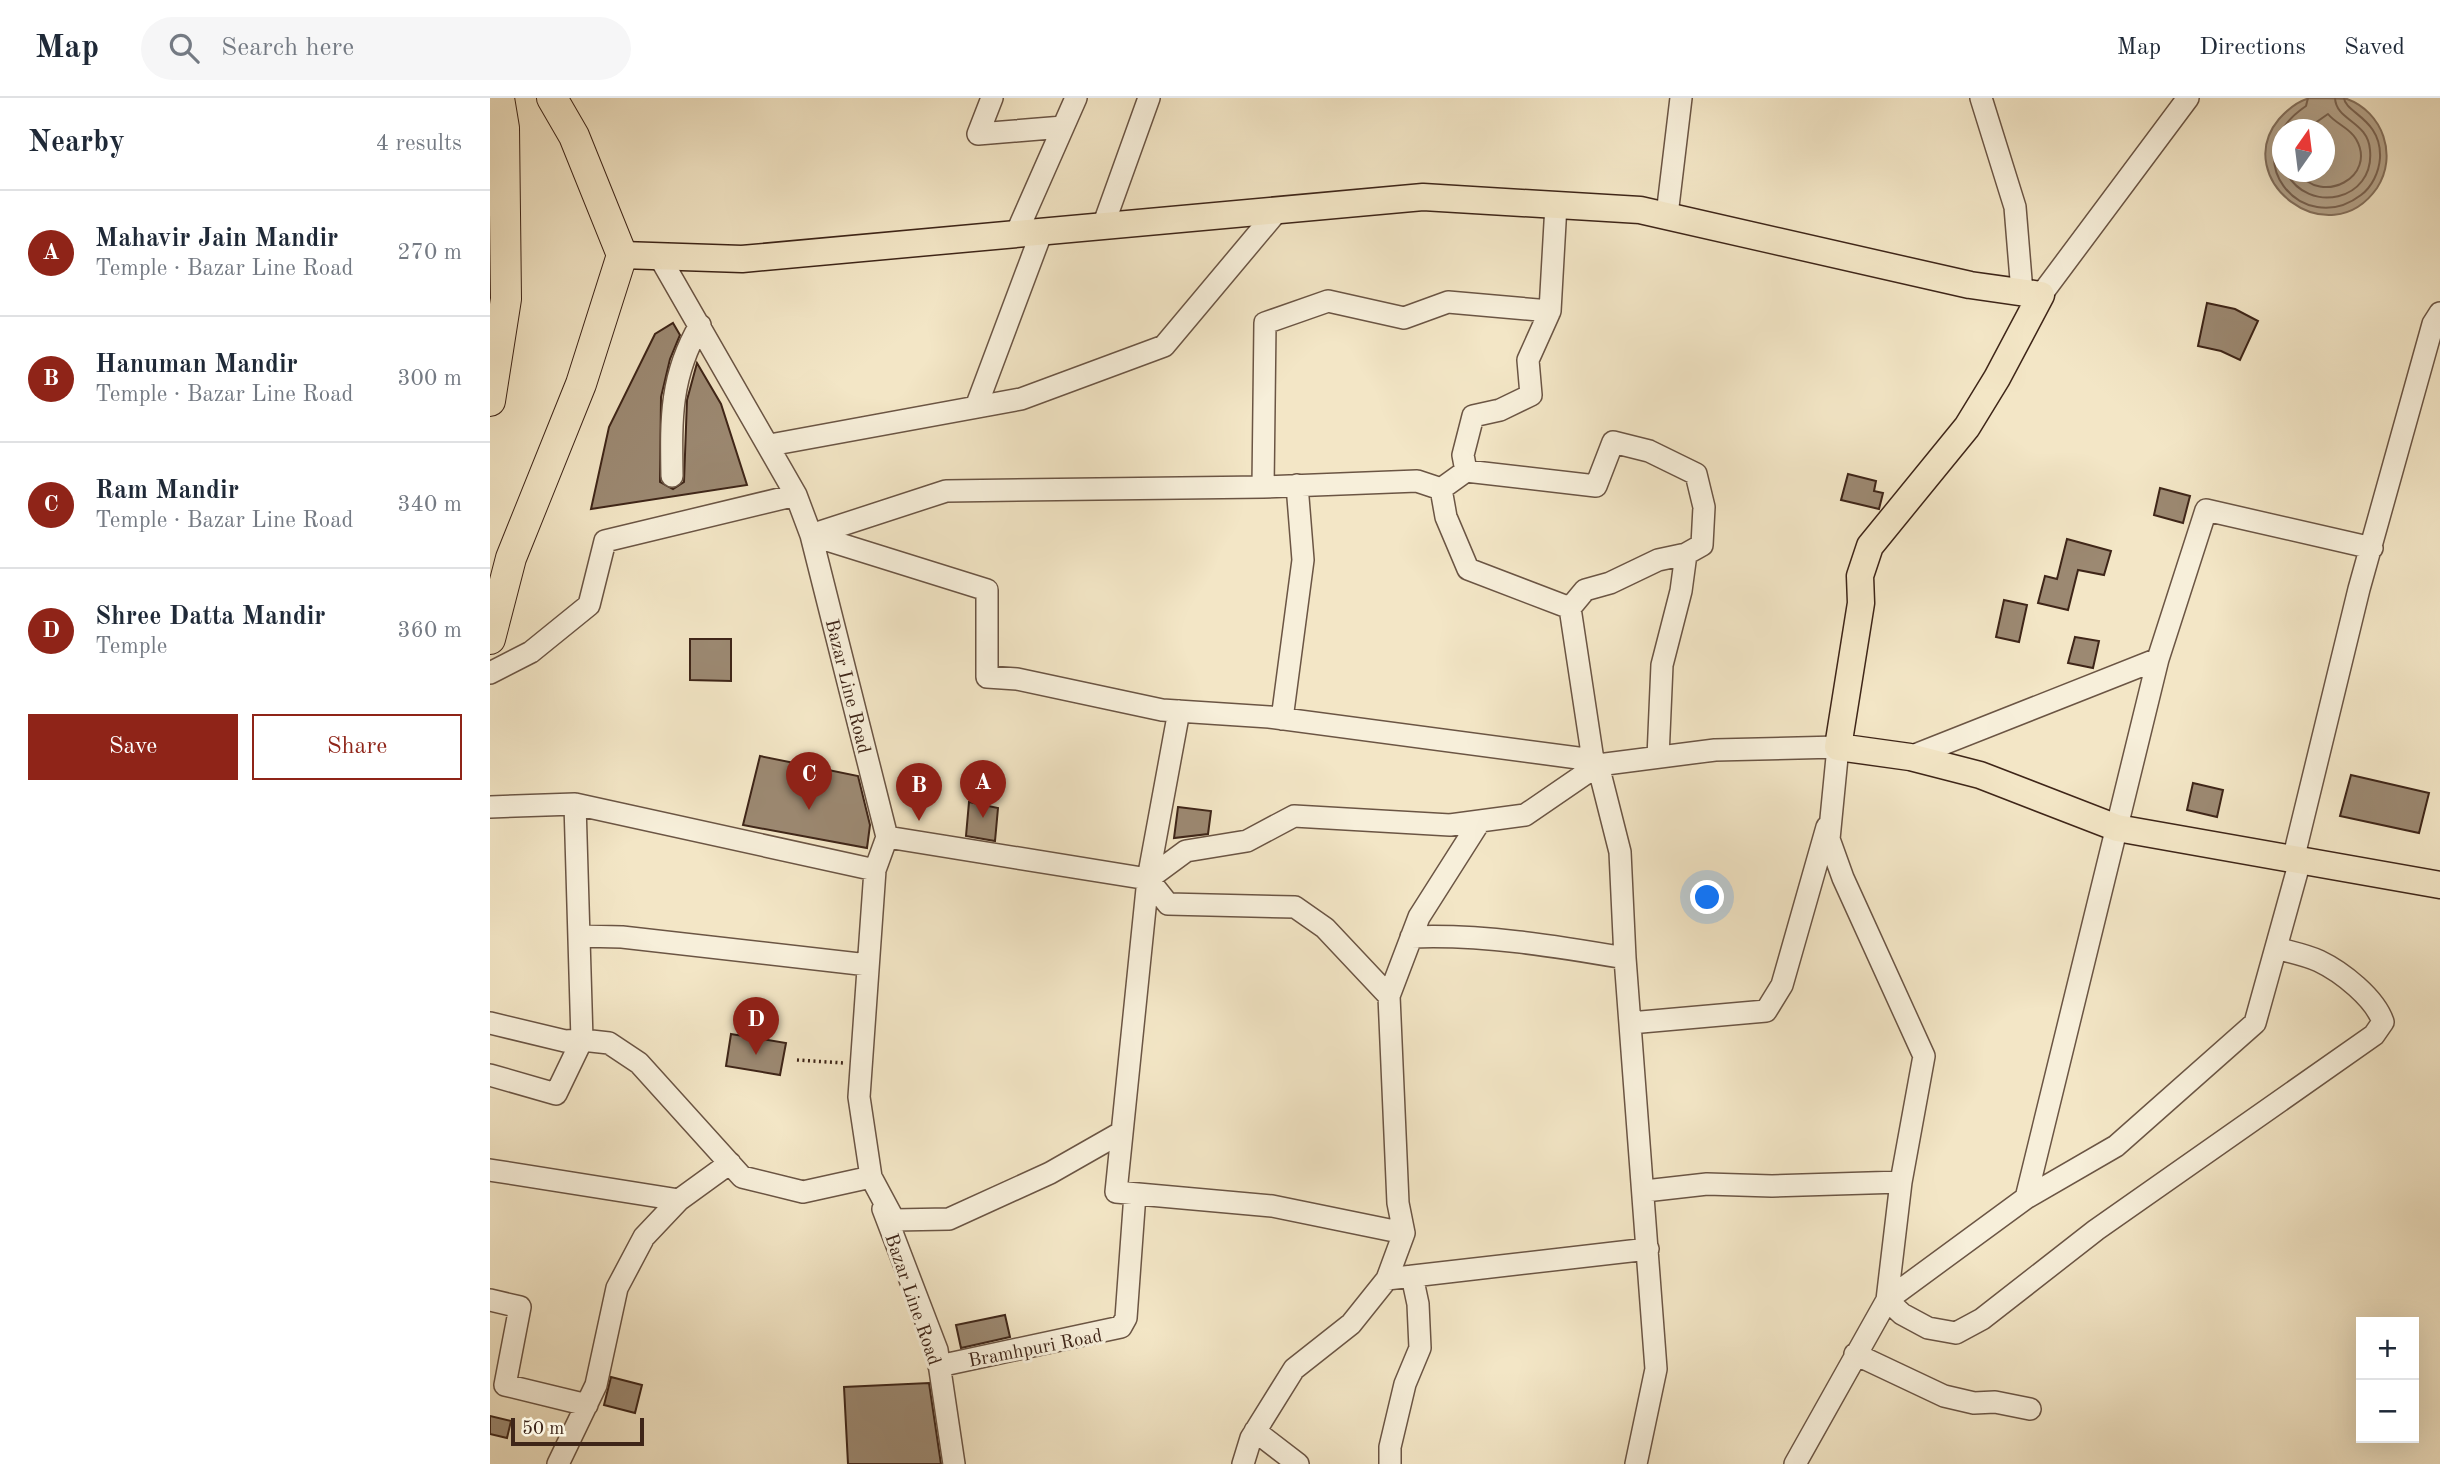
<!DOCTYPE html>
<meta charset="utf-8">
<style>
body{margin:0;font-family:"Old Standard TT",serif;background:#f6f6f7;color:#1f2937}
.controls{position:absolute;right:21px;bottom:21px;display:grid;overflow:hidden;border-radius:0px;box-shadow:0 7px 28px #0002}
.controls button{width:63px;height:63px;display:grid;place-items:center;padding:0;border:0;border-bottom:2px solid #e0e1e3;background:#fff;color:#1f2937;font:35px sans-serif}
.compass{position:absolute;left:1782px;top:21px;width:63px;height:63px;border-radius:50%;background:#fff;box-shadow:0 7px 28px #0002;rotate:14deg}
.scale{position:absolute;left:21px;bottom:18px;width:133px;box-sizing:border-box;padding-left:7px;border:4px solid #3e2518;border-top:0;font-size:19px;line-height:24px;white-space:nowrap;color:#3e2518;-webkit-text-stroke:5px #f7efda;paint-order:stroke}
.you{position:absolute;left:1218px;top:800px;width:24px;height:24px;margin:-18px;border:5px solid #fff;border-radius:50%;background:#1a73e8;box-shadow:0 0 0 10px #1a73e833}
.badge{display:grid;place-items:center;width:46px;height:46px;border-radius:50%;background:#8f2418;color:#fff;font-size:23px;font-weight:700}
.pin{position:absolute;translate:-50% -58px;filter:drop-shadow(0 2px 4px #0008)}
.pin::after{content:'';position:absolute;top:37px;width:24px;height:21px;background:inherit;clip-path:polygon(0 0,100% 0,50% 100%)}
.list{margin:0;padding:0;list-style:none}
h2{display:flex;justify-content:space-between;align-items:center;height:91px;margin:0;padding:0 28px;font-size:30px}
h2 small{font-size:23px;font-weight:400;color:#747a83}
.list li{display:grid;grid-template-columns:46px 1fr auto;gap:21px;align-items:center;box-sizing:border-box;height:126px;padding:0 28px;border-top:2px solid #e0e1e3}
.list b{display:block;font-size:26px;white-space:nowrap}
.list p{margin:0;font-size:23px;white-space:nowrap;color:#747a83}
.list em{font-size:23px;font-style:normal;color:#747a83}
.actions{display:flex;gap:14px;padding:21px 28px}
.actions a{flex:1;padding:16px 0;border:2px solid #8f2418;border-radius:0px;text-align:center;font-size:24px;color:#8f2418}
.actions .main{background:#8f2418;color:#fff}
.icon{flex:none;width:38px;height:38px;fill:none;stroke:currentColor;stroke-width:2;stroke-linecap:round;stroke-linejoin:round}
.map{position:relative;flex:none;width:1950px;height:1366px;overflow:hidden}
header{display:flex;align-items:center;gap:42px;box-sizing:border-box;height:98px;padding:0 35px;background:#fff;border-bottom:2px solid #e0e1e3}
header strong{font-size:33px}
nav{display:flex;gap:38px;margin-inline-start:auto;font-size:24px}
.search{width:490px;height:63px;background:#f6f6f7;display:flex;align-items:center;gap:18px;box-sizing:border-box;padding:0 24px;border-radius:38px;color:#747a83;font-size:26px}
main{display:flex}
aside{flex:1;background:#fff}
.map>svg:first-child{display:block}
</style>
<header>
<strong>Map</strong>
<div class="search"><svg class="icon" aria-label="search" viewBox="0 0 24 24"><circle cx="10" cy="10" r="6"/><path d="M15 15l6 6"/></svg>Search here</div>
<nav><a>Map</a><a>Directions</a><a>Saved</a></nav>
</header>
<main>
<aside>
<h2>Nearby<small>4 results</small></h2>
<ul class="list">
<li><span class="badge">A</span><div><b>Mahavir Jain Mandir</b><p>Temple · Bazar Line Road</p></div><em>270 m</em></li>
<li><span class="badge">B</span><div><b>Hanuman Mandir</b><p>Temple · Bazar Line Road</p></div><em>300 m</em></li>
<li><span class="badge">C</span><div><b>Ram Mandir</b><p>Temple · Bazar Line Road</p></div><em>340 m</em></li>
<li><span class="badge">D</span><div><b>Shree Datta Mandir</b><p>Temple</p></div><em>360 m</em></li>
</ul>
<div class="actions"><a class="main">Save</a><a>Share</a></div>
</aside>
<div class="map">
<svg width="1950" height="1366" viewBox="0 0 1950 1366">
<rect width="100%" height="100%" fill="#f3e6c6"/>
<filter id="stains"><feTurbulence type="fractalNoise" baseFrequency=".00286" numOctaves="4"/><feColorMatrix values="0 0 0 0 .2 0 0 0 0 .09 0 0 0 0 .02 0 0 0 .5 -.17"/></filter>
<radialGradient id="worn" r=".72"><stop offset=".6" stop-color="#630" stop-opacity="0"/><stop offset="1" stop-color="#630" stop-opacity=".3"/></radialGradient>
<path fill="#b5a48b" stroke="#85715d" stroke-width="2" fill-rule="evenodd" d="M1820,0c11,0 27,0 37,1 36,13 51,57 30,89 -48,69 -148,-9 -98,-69 9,-10 18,-18 31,-21zM1792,32h42v42h-42z"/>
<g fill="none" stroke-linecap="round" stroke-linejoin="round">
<path stroke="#7a6452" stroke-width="2" d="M1818,0l-2,8c-74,50 -4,134 55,89 11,-8 18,-23 19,-37 2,-39 -35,-45 -36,-60
M1796,74c22,43 89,29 84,-22 -2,-29 -34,-29 -35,-52
M1808,74c23,34 80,5 58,-33 -6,-11 -20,-15 -28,-25l-23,16"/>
</g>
<path fill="#9c8972" stroke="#3e2518" stroke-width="2" d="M1717,205l28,6 23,12 -18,39 -19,-9 -23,-5z
M183,225l7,12 -10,24 -9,38 -1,85 13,7 11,-7 3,-82 10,-37 24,41 26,81 -156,24 18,-82 46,-93z
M1358,376l28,7 -2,10 9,2 -4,16 -38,-9z
M1670,390l30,8 -7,27 -29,-8z
M1577,441l44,12 -7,24 -26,-5 -10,40 -30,-7 7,-27 12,3z
M1514,502l23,5 -8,37 -23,-5z
M1585,539l24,4 -6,27 -25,-5z
M200,541h41v42l-41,-1z
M270,658l98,20 12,49 -3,23 -124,-23z
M1861,677l78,18 -10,40 -79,-17z
M1703,685l30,7 -6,27 -30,-7z
M479,704l29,6 -3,33 -29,-5z
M688,709l33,4 -3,23 -34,4z
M241,936l55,9 -6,32 -54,-9z
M515,1217l5,22 -49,11 -5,-23z
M121,1279l31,8 -7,28 -31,-8z
M439,1285l12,81h-93l-4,-77z
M0,1318l21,5 -4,17 -17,-4z"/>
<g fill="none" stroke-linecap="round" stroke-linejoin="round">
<defs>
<path id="minor" d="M502,0l-14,36 85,-7
M1491,0l34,109 7,85
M1177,117l14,-117
M613,128l46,-128
M526,136l60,-136
M1551,197l147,-197
M486,309l66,-176
M280,347l251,-46 143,-53 114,-136
M976,373l130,15 17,-44 36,9 47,23 8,33 -2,38 -16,9 -5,37 -19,74 -4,92
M182,378c-1,-57 -2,-100 28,-151
M951,391l25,-18 -3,-16 10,-39 27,-6 31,-15 -3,-35 22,-49
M306,397l15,40 76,302
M321,437l176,55v87l30,2 145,31 107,7 324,43 -23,-152 -102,-39 -22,-52 -5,-28 -24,-8 -154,6
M321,437l135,-44 317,-4 2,-164 63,-22 76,17 44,-16 102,9 6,-106
M1080,510l15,-18 25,-7 48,-23 28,-6
M0,575l41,-21 58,-47 16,-64 191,-46 -137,-239
M792,621l21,-159 -6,-75
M1420,659l248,-98
M85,706l7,236 27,3 30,20 103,114 61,15 68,-15
M0,709l85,-3 300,66 12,-33
M397,739l261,42 31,-168
M1803,762l66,-271 74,-265 7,-11
M385,772l-16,227 12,80 23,43 55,-1 101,-46 72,-41
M658,781l38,-28 61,-10 47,-25 156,9 75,-10 73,-50 117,-15 123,-3 -9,92 14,39 81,178 -23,126 -14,118 15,14 26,14 28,5 26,-14 114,-89 278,-195 9,-13c-8,-24 -41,-50 -64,-61 -13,-6 -29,-9 -43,-13
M89,838l43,1 246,28
M921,839c71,-3 144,9 214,21l-5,-106 -22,-87
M1135,860l31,411 -20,95
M899,898l-64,-68 -30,-21 -127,-3 -20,-25 -32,313 156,14 132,27 -6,-30 -9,-207 30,-79 61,-96
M0,925l75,18 17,-1 -26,54 -66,-19
M1140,925l136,-12 16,-26 45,-158
M0,1072l189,30
M1155,1093l62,-7 65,2 129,-4
M1536,1100l132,-539 48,-149 166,38
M393,1111l54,141 17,114
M897,1181l261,-30
M0,1202l30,7 -15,78 82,20
M1365,1256l89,42 30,7 21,-1 35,7
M449,1268l182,-39 5,-9 9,-124
M765,1333l43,33
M68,1366l38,-79 21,-97 27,-51 35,-37 51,-37
M753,1366l8,-26 43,-69 57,-45 36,-45 17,-46
M900,1366v-17l15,-63 15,-36 -2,-44 -6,-28
M1305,1366l92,-164 139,-102 90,-52 139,-123 45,-162"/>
<path id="major" d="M132,157l120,4 681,-62 217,13 330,75 71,10 -44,83 -30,49 -97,119 -10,30 1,27 -23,144 72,10 70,18 137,53 323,57"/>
<path id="highway" d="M0,303l16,-102 -2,-171 -5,-30
M0,541l21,-81 70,-174 41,-129 -48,-119 -22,-38"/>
</defs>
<use href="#minor" stroke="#6b5544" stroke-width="24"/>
<use href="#major" stroke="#3e2518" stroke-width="29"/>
<use href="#highway" stroke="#3e2518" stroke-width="32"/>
<path stroke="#3e2518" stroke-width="3.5" stroke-dasharray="2 3.5" stroke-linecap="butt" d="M307,962l47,3"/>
<use href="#minor" stroke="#f7efda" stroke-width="21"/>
<use href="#major" stroke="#f3e6c6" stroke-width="26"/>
<use href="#highway" stroke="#f3e6c6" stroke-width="30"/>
</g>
<g text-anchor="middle" stroke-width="6" stroke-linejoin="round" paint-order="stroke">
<g font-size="19" fill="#3e2518" stroke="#f7efda">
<text transform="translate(359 588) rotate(76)" y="7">Bazar Line Road</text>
<text transform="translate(424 1201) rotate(71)" y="7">Bazar Line Road</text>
<text transform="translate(545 1249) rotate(-11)" y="7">Bramhpuri Road</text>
</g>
</g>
<rect width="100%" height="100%" filter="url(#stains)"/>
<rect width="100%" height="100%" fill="url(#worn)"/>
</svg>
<div class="controls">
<button>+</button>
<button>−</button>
</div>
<svg class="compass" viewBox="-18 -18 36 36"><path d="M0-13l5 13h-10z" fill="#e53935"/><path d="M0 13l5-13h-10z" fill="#747a83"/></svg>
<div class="scale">50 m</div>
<div class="you"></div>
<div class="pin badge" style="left:493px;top:720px">A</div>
<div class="pin badge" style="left:429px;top:723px">B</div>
<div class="pin badge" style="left:319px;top:712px">C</div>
<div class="pin badge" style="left:266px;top:957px">D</div>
</div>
</main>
